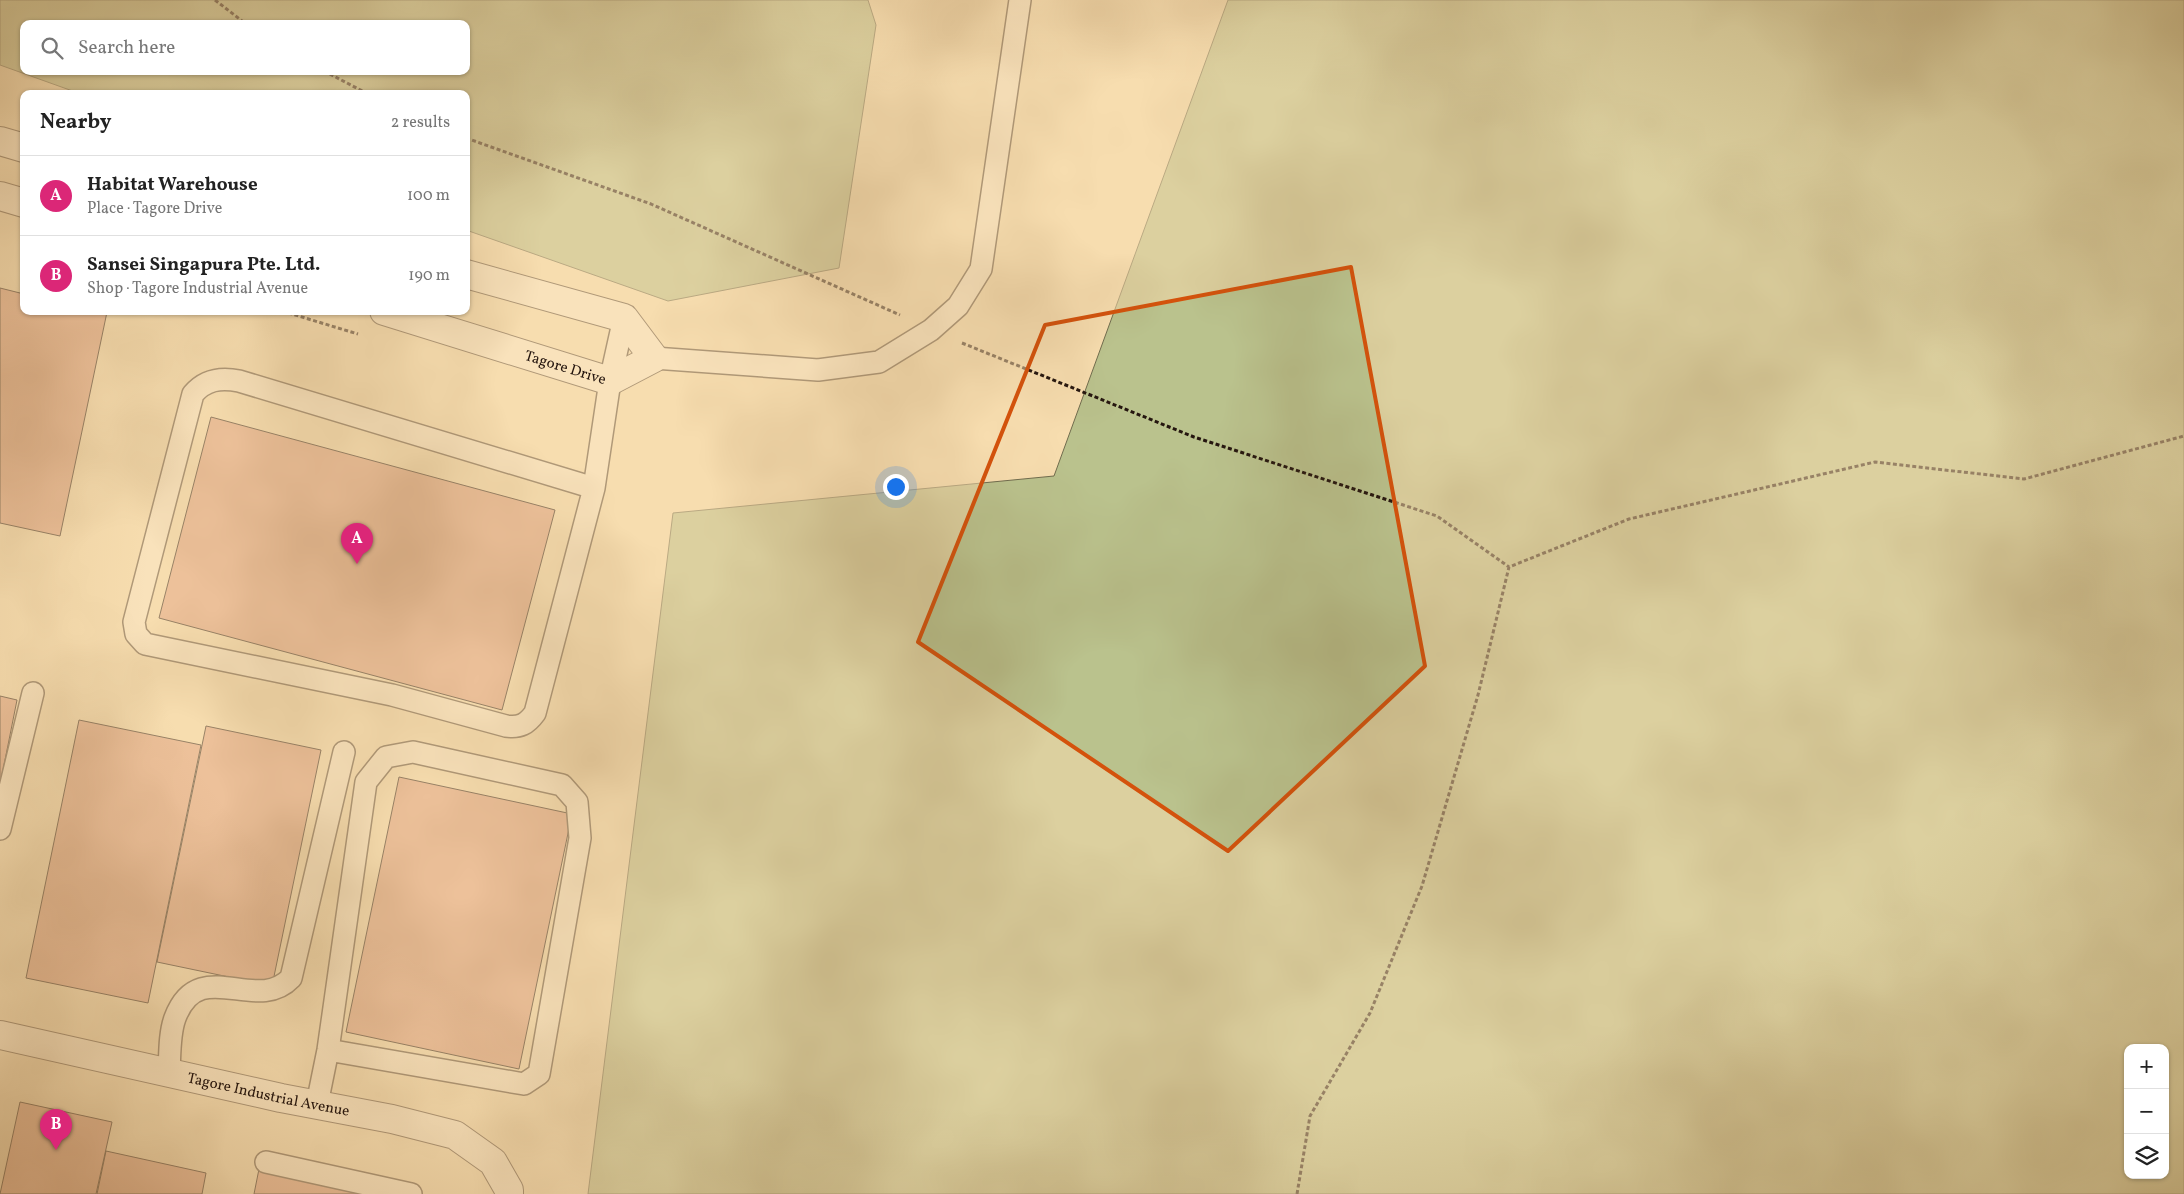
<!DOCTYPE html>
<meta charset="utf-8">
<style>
body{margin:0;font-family:Vollkorn,serif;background:#f6f6f6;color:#222}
.controls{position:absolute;right:15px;bottom:15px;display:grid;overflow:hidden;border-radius:10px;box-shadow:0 1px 4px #0004}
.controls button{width:45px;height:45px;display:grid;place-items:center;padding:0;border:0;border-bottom:1px solid #e0e0e0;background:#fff;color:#222;font:25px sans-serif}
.you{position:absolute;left:895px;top:486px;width:18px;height:18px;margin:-12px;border:4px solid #fff;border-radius:50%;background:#1a73e8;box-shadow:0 0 0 8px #1a73e833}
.badge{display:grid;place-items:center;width:32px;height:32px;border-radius:50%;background:#db2777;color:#fff;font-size:16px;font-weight:700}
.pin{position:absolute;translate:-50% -41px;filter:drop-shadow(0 1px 2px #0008)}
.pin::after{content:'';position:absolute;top:26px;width:18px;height:15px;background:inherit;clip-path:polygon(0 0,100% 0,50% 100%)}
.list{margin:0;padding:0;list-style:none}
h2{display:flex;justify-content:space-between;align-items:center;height:65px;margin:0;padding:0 20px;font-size:21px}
h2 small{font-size:16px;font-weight:400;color:#767676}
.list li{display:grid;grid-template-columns:32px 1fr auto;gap:15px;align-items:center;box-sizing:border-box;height:80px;padding:0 20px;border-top:1px solid #e0e0e0}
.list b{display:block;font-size:19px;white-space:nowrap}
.list p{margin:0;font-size:16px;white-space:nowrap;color:#767676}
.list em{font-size:16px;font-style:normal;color:#767676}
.icon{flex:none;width:28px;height:28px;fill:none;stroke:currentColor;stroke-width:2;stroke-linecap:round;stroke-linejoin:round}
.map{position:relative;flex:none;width:2184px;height:1194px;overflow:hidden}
.search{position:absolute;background:#fff;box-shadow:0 1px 4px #0004;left:20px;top:20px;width:450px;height:55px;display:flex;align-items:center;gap:12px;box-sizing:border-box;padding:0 18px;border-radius:10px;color:#767676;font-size:19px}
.panel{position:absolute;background:#fff;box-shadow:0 1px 4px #0004;left:20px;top:90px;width:450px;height:225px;border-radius:10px}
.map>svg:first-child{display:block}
</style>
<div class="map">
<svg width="2184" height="1194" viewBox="0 0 2184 1194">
<rect width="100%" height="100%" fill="#f7ddaf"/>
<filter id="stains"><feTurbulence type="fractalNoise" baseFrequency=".004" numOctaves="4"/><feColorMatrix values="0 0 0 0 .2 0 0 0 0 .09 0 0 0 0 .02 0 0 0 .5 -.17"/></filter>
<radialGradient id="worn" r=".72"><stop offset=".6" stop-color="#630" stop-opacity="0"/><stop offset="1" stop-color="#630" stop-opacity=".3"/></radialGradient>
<path fill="#bac28d" stroke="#706c4e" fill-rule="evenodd" d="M0,0h868l8,25 -37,243 -171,33 -202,-71v-136h-385l-81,-29zM24,24h442v47h-442z
M1228,0h956v1194h-1596l85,-681 381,-37zM2128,1048h37v127h-37z"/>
<path fill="#dfa082" stroke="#25160f" d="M0,288l24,6v17l83,1 -47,224 -60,-13z
M211,417l344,93 -53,200 -343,-92z
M0,696l17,4 -17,85z
M79,720l122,25 -53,258 -122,-25z
M206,726l115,24 -49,236 -115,-24z
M399,777l173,37 -53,255 -173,-37z
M20,1102l92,20 -16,72h-96z
M106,1151l100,22 -4,21h-105z
M259,1169l113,25h-118z"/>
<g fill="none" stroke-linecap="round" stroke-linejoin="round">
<defs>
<path id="service" d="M654,358l164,12 61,-8 52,-32 27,-24 23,-37 39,-269
M594,488l-355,-107c-19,-4 -34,-1 -46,13l-59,228 2,12 9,10 247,51 114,31c14,2 21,-2 29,-13l59,-225 16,-107 14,-63
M0,829l33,-136
M169,1072c1,-16 0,-38 6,-54 24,-64 81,-3 116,-40l53,-226
M317,1104l11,-54 38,-268 20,-25 27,-5 149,33 15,17 3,36 -41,236 -15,10 -196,-34
M266,1162l145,32"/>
<g id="minor">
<path d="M0,141l24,7"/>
<path d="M0,196l24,7"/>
<path id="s1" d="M384,311l226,70 44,-23 -30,-40 -158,-44"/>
<path id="s2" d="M0,1035l281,63 111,21 63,16 38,27 16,28v4"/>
</g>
</defs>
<use href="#service" stroke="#5a4837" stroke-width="24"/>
<use href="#minor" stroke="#5a4837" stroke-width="30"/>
<path stroke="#25160f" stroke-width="3" stroke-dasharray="4 2.5" stroke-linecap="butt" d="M215,0l31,24
M324,71l44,23
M466,138l185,66 249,111
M282,311l76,23
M962,343l232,94 243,79 72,51
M1297,1194l13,-78 60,-103 52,-127 56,-191 31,-128 120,-48 246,-57 149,17 160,-43"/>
<use href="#service" stroke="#fae9cb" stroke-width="21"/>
<use href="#minor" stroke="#fae9cb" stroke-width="28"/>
</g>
<path d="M0 0H2184V1194H0ZM1351,267l74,399 -197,185 -310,-209 127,-317z" fill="#f7ddaf" fill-opacity=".55" fill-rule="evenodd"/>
<path fill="none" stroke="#d4520c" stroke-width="4" stroke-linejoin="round" d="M1351,267l74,399 -197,185 -310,-209 127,-317z"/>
<g text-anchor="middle" stroke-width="4" stroke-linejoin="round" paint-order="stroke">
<g font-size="15" fill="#25160f" stroke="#fae9cb">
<text dy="5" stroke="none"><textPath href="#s1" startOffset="190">Tagore Drive</textPath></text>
<text dy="5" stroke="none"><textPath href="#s2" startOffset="275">Tagore Industrial Avenue</textPath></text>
</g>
</g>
<rect width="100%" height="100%" filter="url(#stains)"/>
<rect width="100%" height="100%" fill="url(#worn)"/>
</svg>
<div class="controls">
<button>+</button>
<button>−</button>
<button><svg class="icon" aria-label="layers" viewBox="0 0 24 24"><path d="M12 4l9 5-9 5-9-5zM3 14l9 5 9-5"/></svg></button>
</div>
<div class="you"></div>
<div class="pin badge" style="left:357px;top:564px">A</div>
<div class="pin badge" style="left:56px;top:1150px">B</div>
<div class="search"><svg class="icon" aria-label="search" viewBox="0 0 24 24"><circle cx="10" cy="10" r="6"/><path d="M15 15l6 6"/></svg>Search here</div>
<section class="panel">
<h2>Nearby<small>2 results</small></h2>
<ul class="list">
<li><span class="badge">A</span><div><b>Habitat Warehouse</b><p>Place · Tagore Drive</p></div><em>100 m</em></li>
<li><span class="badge">B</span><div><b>Sansei Singapura Pte. Ltd.</b><p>Shop · Tagore Industrial Avenue</p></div><em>190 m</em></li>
</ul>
</section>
</div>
